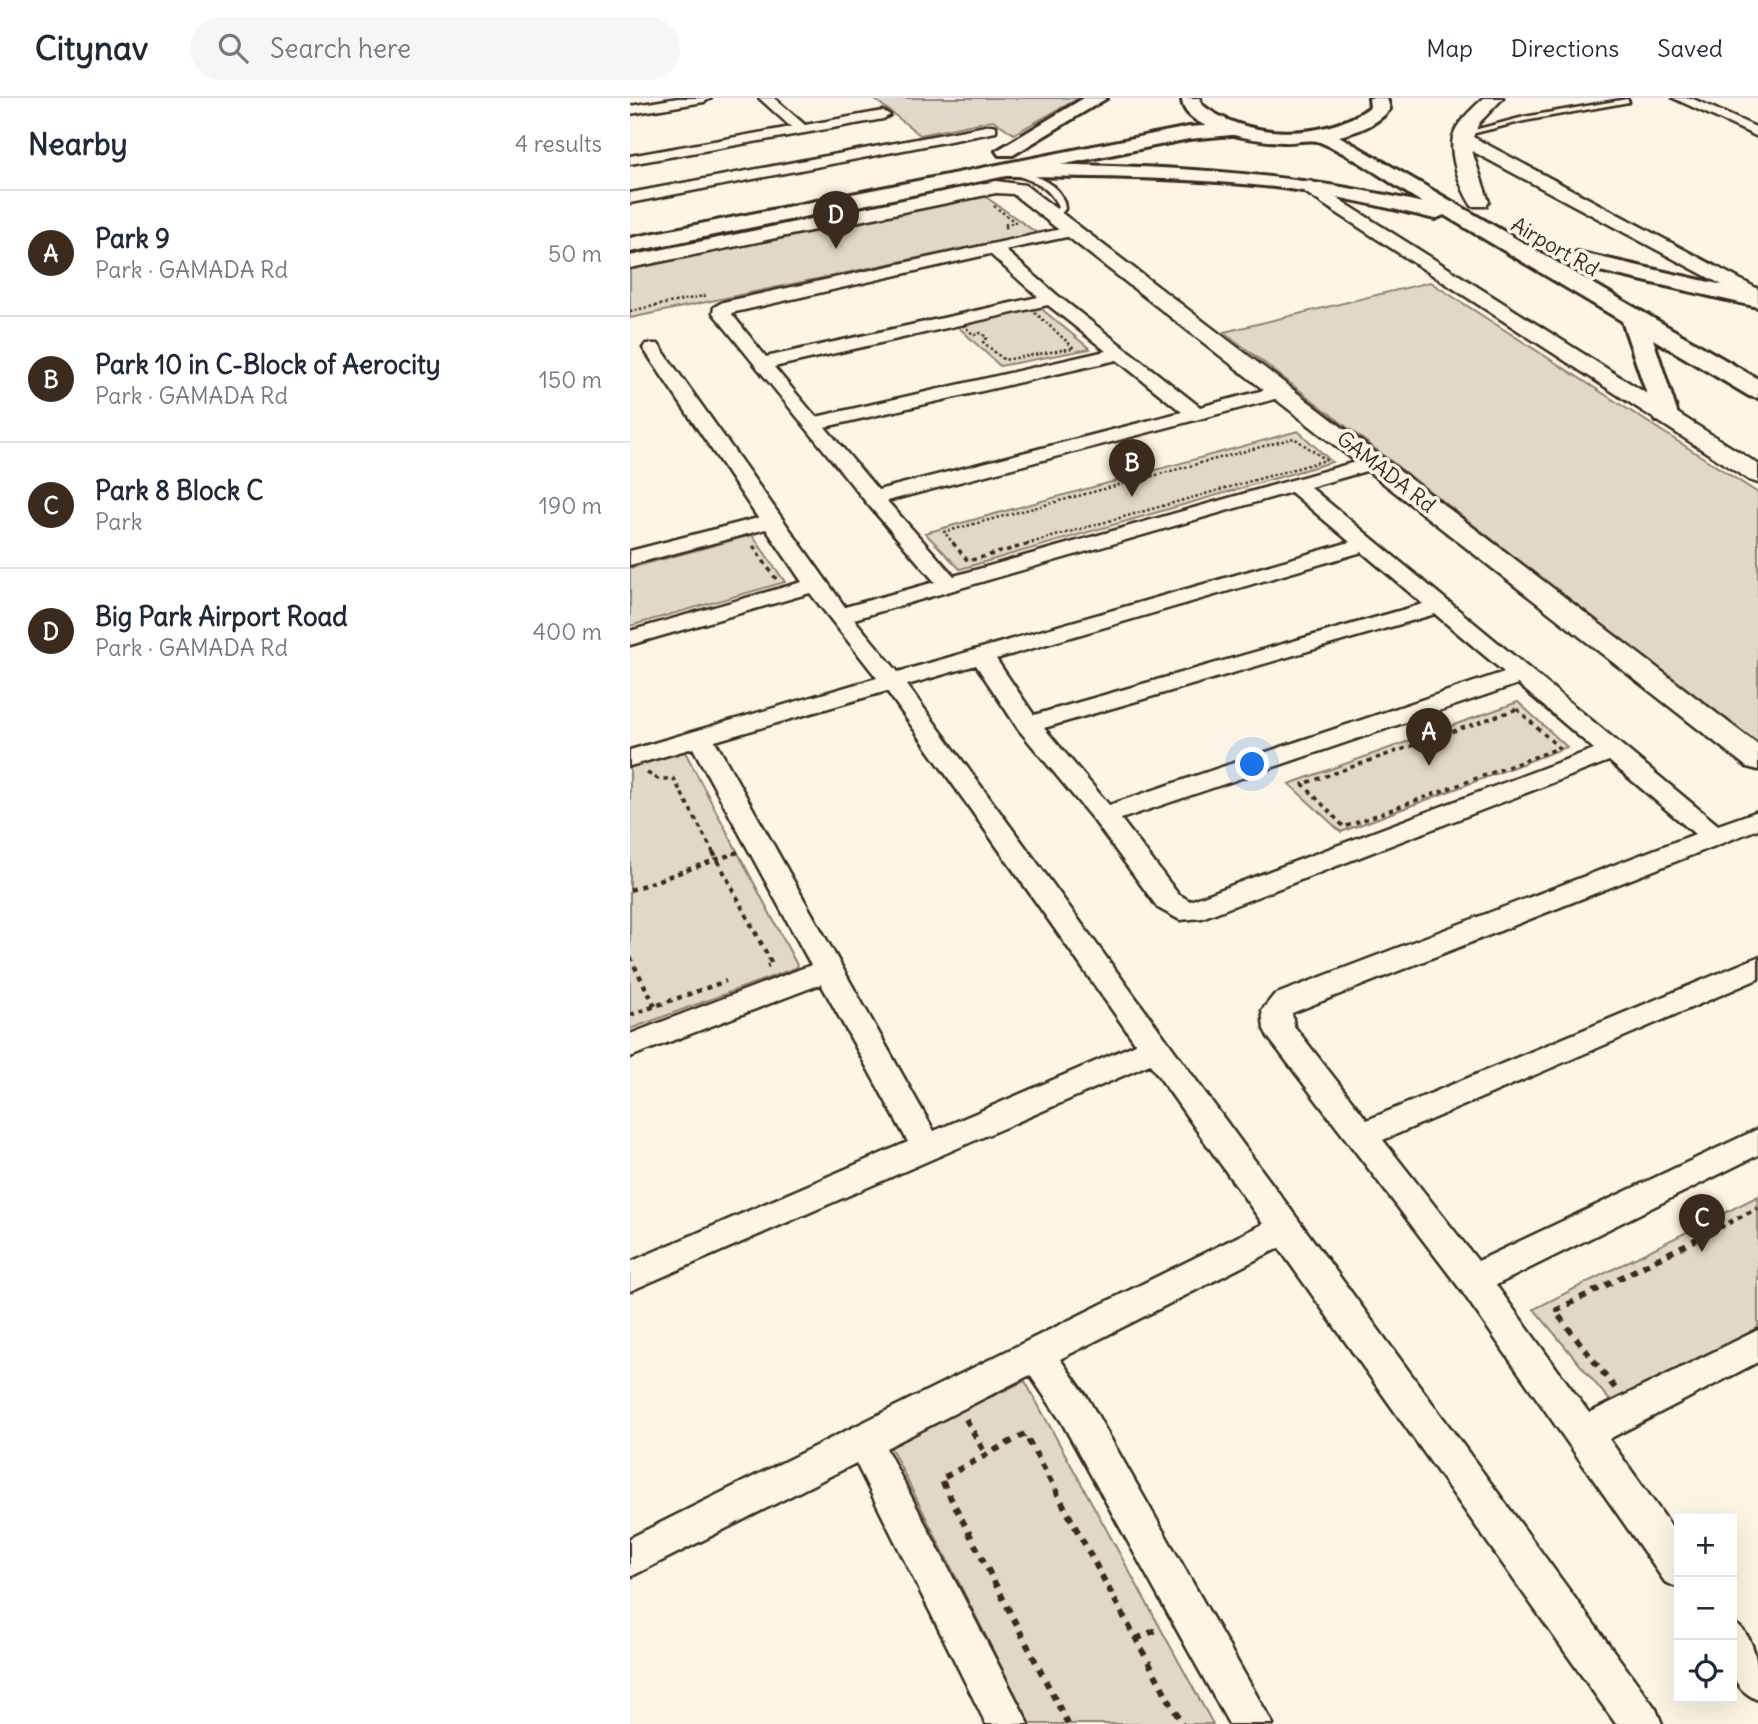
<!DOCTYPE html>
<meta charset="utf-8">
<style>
body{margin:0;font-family:Delius,sans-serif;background:#f6f6f7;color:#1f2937}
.controls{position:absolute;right:21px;bottom:21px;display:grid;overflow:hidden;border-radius:0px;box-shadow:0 7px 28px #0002}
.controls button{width:63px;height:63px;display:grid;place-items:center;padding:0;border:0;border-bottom:2px solid #e0e1e3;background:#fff;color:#1f2937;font:35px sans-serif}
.you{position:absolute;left:623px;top:667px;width:24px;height:24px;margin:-18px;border:5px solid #fff;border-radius:50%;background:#1a73e8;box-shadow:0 0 0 10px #1a73e833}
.badge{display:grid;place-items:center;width:46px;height:46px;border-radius:50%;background:#3b2a1e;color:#fff;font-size:23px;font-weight:700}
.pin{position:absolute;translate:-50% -58px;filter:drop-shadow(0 2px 4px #0008)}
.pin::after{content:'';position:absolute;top:37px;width:24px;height:21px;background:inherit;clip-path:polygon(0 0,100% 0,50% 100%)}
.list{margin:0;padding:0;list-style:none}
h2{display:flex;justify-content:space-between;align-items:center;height:91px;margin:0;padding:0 28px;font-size:30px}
h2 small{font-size:23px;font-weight:400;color:#747a83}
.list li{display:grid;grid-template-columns:46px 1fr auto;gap:21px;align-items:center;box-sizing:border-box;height:126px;padding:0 28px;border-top:2px solid #e0e1e3}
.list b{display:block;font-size:26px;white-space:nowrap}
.list p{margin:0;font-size:23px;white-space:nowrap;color:#747a83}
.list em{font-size:23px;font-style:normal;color:#747a83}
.icon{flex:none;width:38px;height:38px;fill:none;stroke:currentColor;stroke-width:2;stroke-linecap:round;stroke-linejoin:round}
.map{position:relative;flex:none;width:1128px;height:1626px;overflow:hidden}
header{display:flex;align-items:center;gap:42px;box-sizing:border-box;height:98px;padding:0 35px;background:#fff;border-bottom:2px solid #e0e1e3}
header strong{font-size:33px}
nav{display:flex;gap:38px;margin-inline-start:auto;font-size:24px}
.search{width:490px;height:63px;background:#f6f6f7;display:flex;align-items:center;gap:18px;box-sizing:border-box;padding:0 24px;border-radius:38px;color:#747a83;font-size:26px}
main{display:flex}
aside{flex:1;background:#fff}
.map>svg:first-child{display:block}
</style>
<header>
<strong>Citynav</strong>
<div class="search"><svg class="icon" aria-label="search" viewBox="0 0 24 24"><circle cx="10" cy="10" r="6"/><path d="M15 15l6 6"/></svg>Search here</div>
<nav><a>Map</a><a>Directions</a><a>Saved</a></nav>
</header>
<main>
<aside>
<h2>Nearby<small>4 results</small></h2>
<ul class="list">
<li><span class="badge">A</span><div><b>Park 9</b><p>Park · GAMADA Rd</p></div><em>50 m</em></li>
<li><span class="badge">B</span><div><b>Park 10 in C-Block of Aerocity</b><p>Park · GAMADA Rd</p></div><em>150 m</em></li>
<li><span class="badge">C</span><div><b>Park 8 Block C</b><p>Park</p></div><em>190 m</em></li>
<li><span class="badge">D</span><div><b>Big Park Airport Road</b><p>Park · GAMADA Rd</p></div><em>400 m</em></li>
</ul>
</aside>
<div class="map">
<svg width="1128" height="1626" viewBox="0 0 1128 1626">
<rect width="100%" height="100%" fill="#fcf5e5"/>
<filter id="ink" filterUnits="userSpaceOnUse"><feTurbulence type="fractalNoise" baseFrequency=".0143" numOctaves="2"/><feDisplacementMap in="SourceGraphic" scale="14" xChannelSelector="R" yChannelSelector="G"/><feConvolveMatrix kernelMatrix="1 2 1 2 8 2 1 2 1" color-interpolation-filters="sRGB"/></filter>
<g filter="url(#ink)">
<path fill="#e0d8c8" stroke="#8e8173" stroke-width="2" d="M243,0h206l-65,36 -21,-14 -73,15z
M353,97l54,38 -407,85v-53z
M800,184l328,211v252l-534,-413z
M408,208l52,43 -90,17 -44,-41z
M668,333l34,31 -372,107 -35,-36z
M122,437l33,47 -155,44v-58z
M888,604l49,45 -226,85 -52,-48z
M54,652l114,217 -168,62v-263z
M1128,1098v132l-143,79 -81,-98z
M395,1283l188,343h-183l-141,-280z"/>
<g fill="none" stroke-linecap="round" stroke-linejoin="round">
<defs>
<path id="service" d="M997,1l2,3 -105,19 -61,15 -4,-2 65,-17z
M379,71c21,4 55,14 56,40l-8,9h-6l-1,-2 8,-9c-8,-22 -30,-29 -52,-34v-4z"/>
<path id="minor" d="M48,0h33l-7,4 -74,12v-8z
M129,0h15l31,27 78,-14 7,4 -7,4 -253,45v-8l161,-29z
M1043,0h18l67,30v9z
M361,27l5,1v6l-366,71v-10z
M445,128l8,5 -2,3 -76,16 52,45 143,112 83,-22 9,6 -2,4 -403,106 67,75 412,-117h14l3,4 -3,4 -70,20 408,338 40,-14v18l-466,184 2,13 73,94 391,-163v22l-375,161 95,121 280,-132v26l-262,130 93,128 169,-83v32l-149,77 70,98v51l-14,-6 -204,-292 -193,-253 -4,-8 -2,-19 12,-15 421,-161 -86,-73 -407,157 -22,2 -22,-12 -63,-86 -76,-92 -43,-65 -69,20 749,1024 6,15h-46l-337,-476 -219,111 27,38 186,327h-44l-168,-303 -31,-46 -144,73 143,276h-43l-130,-261 -226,114v-39l633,-314 -113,-160 -520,227v-29l278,-120 -87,-158 -191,73v-23l181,-69 -118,-217 -63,18v-16l247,-72 -67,-85 -180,52v-14l172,-49 -36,-53 -136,36v-14l128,-33 -115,-170 3,-4h12l187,263 90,-25 -69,-80 -153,-189 1,-6 9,-5zM360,156l48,43 -272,60 -35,-44zM418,207l58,46 -290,66 -42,-50zM487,262l65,52 -304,78 -53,-63zM661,394l59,50 -452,130 -44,-53zM732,454l61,52 -389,111 -38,-56zM805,516l69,58 -395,133 -65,-77zM888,586l76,65 -404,152 -12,-7 -57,-75zM257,593l249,353 -202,87 -219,-390z
M1102,1524c26,14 26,45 26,78 -35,-15 -27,-46 -26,-78z"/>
<path id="tertiary" d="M854,0h19l-24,25 -6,14 285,152v15l-286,-153 17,51 -3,4h-14c-11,-16 -23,-50 -19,-69 3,-14 20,-29 31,-39z
M366,83l29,4 733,560v25l-11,-3 -734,-573 -17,-1 -366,75v-12z
M680,83l448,283v19l-9,-3 -446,-289 -3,-4 3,-4z"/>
<path id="secondary" d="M605,26l7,2 3,4 -3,4 -53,5 -559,113v-14l559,-111z"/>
<path id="primary" d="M454,0h23l-94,57h-14l-3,-4z
M552,0h18l1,6c44,36 124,37 169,3l-1,-9h18l3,11c-12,15 -32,23 -51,27l419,243v19l-9,-2 -96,-57 25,76 -4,6h-18l-34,-100 -178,-106 -9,4c-50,-12 -101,-24 -153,-31 -92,-11 -185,-11 -278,-12l-10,-6 10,-6c145,1 277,6 419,39 -33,-20 -67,-46 -103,-61 -9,-4 -26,1 -37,0 -25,-1 -102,-11 -101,-44z
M947,154l181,41v14l-189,-43 -3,-5z"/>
</defs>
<use href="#service" stroke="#3b2a1e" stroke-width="5"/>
<use href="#minor" stroke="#3b2a1e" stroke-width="5"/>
<use href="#tertiary" stroke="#3b2a1e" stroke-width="5"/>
<use href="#secondary" stroke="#3b2a1e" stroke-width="6"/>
<use href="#primary" stroke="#3b2a1e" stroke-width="6"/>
<path stroke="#3b2a1e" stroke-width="2.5" stroke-dasharray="2.5 2.5" stroke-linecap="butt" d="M364,108l21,16
M377,130l-3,-3 12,-3
M401,211l43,39 -70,12 -21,-18 4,-4 -6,-5 -7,2 -11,-10z
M0,213l78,-16
M324,446l-10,-12 350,-94 32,22 -299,84"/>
<path stroke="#3b2a1e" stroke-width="3.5" stroke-dasharray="4.5 4.5" stroke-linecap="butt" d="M323,445l15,18 65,-18
M123,448l23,33
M887,611l42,39 -215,79 -41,-43z
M17,675l11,6h16l40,75
M103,756l5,-2"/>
<path stroke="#3b2a1e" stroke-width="4.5" stroke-dasharray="5 5" stroke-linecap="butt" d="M83,754l59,112 -5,2
M0,792l108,-38
M0,859l25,49
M0,917l96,-34
M1063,1143l65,-33"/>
<path stroke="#3b2a1e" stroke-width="6" stroke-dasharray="7 7" stroke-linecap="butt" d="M985,1290l-60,-77 142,-72
M336,1321l20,36
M506,1541l25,-11
M438,1626l-127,-245 84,-45 157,290"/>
<use href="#service" fill="#fcf5e5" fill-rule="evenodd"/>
<use href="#minor" fill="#fcf5e5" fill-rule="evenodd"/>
<use href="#tertiary" fill="#fcf5e5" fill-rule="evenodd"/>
<use href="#secondary" fill="#fcf5e5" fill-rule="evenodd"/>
<use href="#primary" fill="#fcf5e5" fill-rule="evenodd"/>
</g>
</g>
<g text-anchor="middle" stroke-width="7" stroke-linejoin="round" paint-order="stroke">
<g font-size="21" fill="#3b2a1e" stroke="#fcf5e5">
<text transform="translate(925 149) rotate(30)" y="7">Airport Rd</text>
<text transform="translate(756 374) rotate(38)" y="7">GAMADA Rd</text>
</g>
</g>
</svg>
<div class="controls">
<button>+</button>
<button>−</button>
<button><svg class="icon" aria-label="locate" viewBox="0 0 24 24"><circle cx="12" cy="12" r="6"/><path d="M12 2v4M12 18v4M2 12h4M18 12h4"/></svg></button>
</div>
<div class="you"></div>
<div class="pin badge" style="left:799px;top:668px">A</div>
<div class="pin badge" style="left:502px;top:399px">B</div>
<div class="pin badge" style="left:1072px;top:1154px">C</div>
<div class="pin badge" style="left:206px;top:151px">D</div>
</div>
</main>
